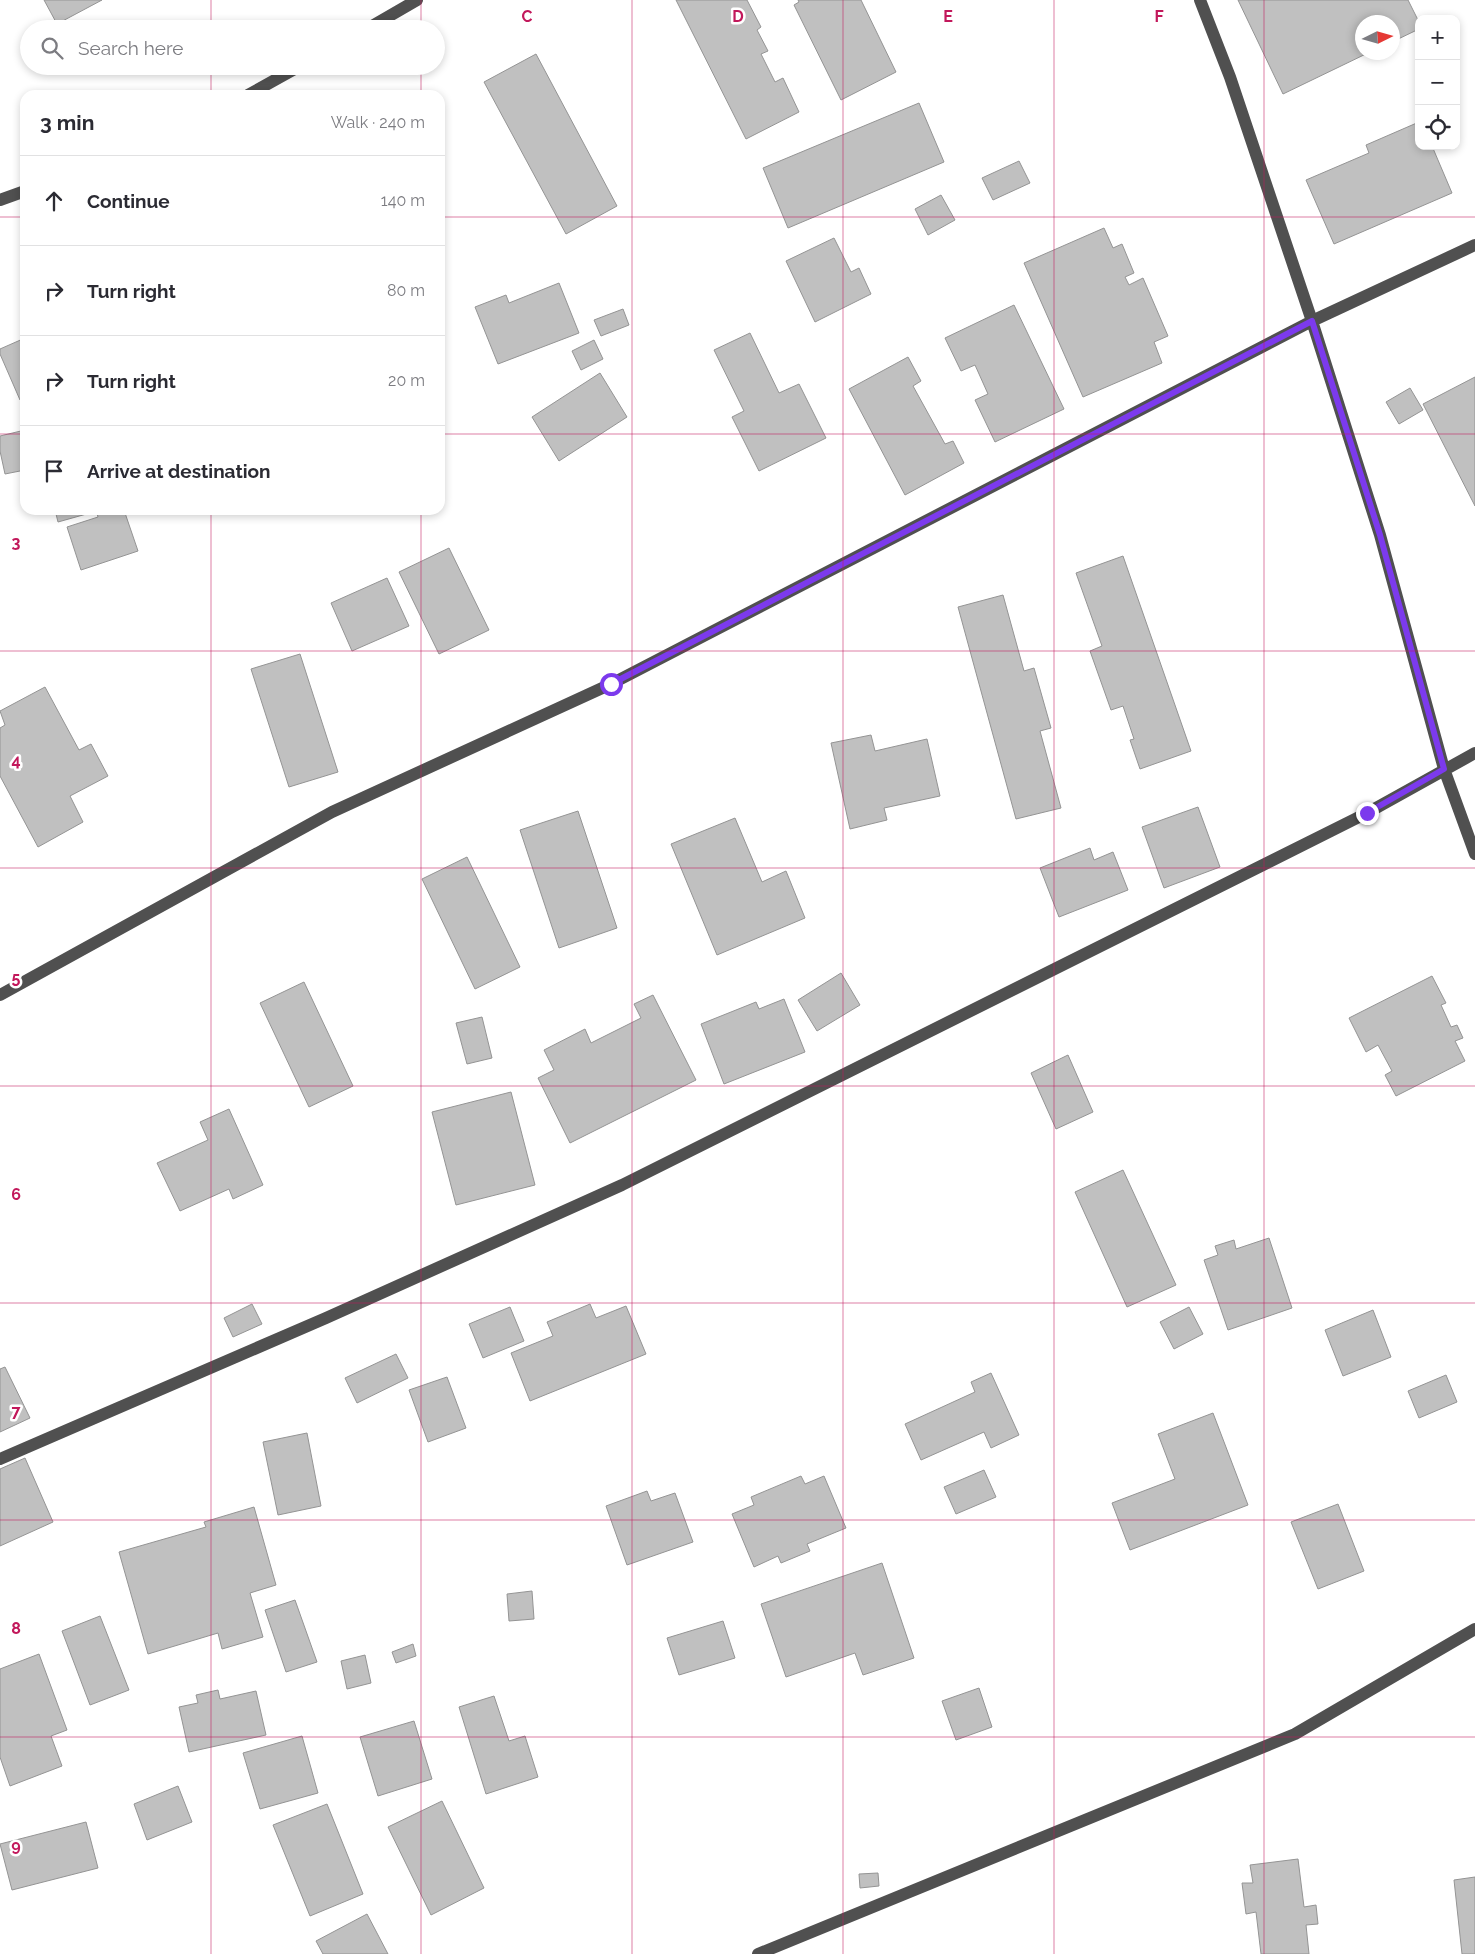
<!DOCTYPE html>
<meta charset="utf-8">
<style>
body{margin:0;font-family:Raleway,sans-serif;background:#f2f2f3;color:#2b2b33}
.controls{position:absolute;right:15px;top:15px;display:grid;overflow:hidden;border-radius:10px;box-shadow:0 2px 8px #0003}
.controls button{width:45px;height:45px;display:grid;place-items:center;padding:0;border:0;border-bottom:1px solid #e1e1e2;background:#fff;color:#2b2b33;font:25px sans-serif}
.compass{position:absolute;left:1355px;top:15px;width:45px;height:45px;border-radius:50%;background:#fff;box-shadow:0 2px 8px #0003;rotate:85deg}
.stop{position:absolute;width:15px;height:15px;margin:-11px;border:4px solid #7c3aed;border-radius:50%;background:#fff}
.stop.end{background:#7c3aed;border-color:#fff;box-shadow:0 1px 5px #0008}
.list{margin:0;padding:0;list-style:none}
h2{display:flex;justify-content:space-between;align-items:center;height:65px;margin:0;padding:0 20px;font-size:21px}
h2 small{font-size:16px;font-weight:400;color:#7c7c81}
.list li{display:grid;grid-template-columns:32px 1fr auto;gap:15px;align-items:center;box-sizing:border-box;height:90px;padding:0 20px;border-top:1px solid #e1e1e2}
.list b{display:block;font-size:19px;white-space:nowrap}
.list em{font-size:16px;font-style:normal;color:#7c7c81}
.icon{flex:none;width:28px;height:28px;fill:none;stroke:currentColor;stroke-width:2;stroke-linecap:round;stroke-linejoin:round}
.map{position:relative;flex:none;width:1475px;height:1954px;overflow:hidden}
.search{position:absolute;background:#fff;box-shadow:0 2px 8px #0003;left:20px;top:20px;width:425px;height:55px;display:flex;align-items:center;gap:12px;box-sizing:border-box;padding:0 18px;border-radius:28px;color:#7c7c81;font-size:19px}
.panel{position:absolute;background:#fff;box-shadow:0 2px 8px #0003;left:20px;top:90px;width:425px;height:425px;border-radius:15px}
.map>svg:first-child{display:block}
</style>
<div class="map">
<svg width="1475" height="1954" viewBox="0 0 1475 1954">
<rect width="100%" height="100%" fill="#fff"/>
<path fill="#c0c0c0" stroke="#949494" d="M44,0h58l-45,24z
M676,0h71l14,27 -4,3 11,21 -7,3 14,28 8,-4 16,34 -53,27z
M798,0h63l35,72 -55,28 -47,-95 5,-3z
M1238,0h170l11,22v7l-27,13v-20h-30v30h8l-87,42z
M536,54l81,152 -51,28 -82,-152z
M919,103l25,59 -156,66 -25,-60z
M1419,122v24h13l20,47 -118,51 -28,-64 63,-27 -3,-8z
M1019,161l11,22 -37,17 -11,-22z
M941,195l14,25 -27,15 -13,-26z
M1104,228l9,20 9,-4 12,29 -9,4 4,8 14,-7 25,58 -14,6 8,21 -79,34 -59,-134z
M834,238l17,34 8,-4 12,26 -56,28 -29,-61z
M559,283l20,50 -81,31 -23,-57 31,-12 3,8z
M1014,305l50,104 -69,33 -20,-42 13,-6 -13,-29 -14,6 -16,-33z
M623,309l6,16 -28,11 -7,-16z
M750,333l29,60 20,-9 27,54 -67,33 -27,-54 12,-6 -30,-61z
M25,338v60l-5,2 -20,-46v-5z
M594,340l9,19 -22,11 -9,-19z
M908,357l13,24 -8,5 32,58 8,-3 11,22 -59,32 -56,-106z
M600,373l27,44 -68,44 -27,-44z
M1475,377v129l-52,-102z
M1410,388l13,22 -24,14 -13,-22z
M25,430v40l-20,4 -5,-23v-15z
M55,510h34l1,3 -32,9z
M96,510h28l14,41 -57,19 -14,-43 31,-10z
M449,548l40,82 -50,24 -40,-82z
M1123,556l68,195 -51,18 -10,-29 4,-1 -11,-33 -12,4 -21,-59 12,-5 -26,-73z
M387,578l22,48 -57,25 -21,-48z
M1003,595l21,76 10,-3 17,60 -11,3 21,77 -45,11 -58,-212z
M300,654l38,118 -49,15 -38,-118z
M45,687l34,63 12,-6 17,32 -38,20 13,26 -45,25 -38,-71v-48l5,-3 -5,-14z
M871,735l4,16 52,-12 13,57 -56,12 3,12 -37,9 -19,-86z
M1198,807l22,60 -56,21 -22,-61z
M578,811l39,117 -58,20 -39,-118z
M735,818l27,64 24,-11 19,47 -88,37 -46,-111z
M1090,848l4,12 19,-8 15,38 -69,27 -19,-49z
M467,857l53,110 -45,22 -53,-110z
M841,973l19,32 -43,26 -19,-31z
M1432,976l14,27 -5,2 10,22 6,-2 6,13 -8,3 10,20 -69,35 -11,-21 7,-4 -14,-26 -12,7 -17,-34z
M304,982l49,104 -44,21 -49,-104z
M653,995l43,85 -126,63 -32,-65 16,-8 -10,-20 41,-21 6,14 50,-25 -7,-14z
M784,999l21,53 -81,32 -23,-60 55,-22 3,7z
M482,1017l10,41 -25,6 -11,-41z
M1068,1055l25,57 -37,17 -25,-56z
M511,1092l24,93 -79,20 -24,-93z
M229,1109l34,76 -30,14 -4,-10 -49,22 -23,-48 51,-23 -8,-18z
M1123,1170l53,115 -49,22 -52,-115z
M1269,1238l23,70 -64,22 -24,-70 14,-5 -3,-9 19,-6 2,9z
M252,1304l10,20 -29,13 -9,-19z
M590,1304l6,14 30,-12 20,48 -116,47 -19,-48 42,-17 -6,-14z
M510,1307l14,34 -41,17 -14,-34z
M1189,1307l14,27 -29,15 -14,-27z
M1373,1310l18,47 -48,19 -18,-46z
M396,1354l12,24 -51,25 -12,-25z
M5,1367l25,51 -30,14v-63z
M991,1373l28,62 -28,13 -7,-16 -63,28 -16,-36 70,-32 -4,-10z
M1446,1375l11,27 -38,16 -11,-27z
M447,1377l19,51 -38,14 -19,-52z
M1213,1413l35,92 -118,45 -18,-47 63,-24 -17,-45z
M307,1433l14,73 -43,9 -15,-73z
M25,1458l28,64 -53,24v-77z
M984,1470l12,27 -40,17 -12,-27z
M801,1476l4,8 19,-8 22,52 -39,16 3,7 -29,12 -3,-7 -24,11 -22,-53 22,-9 -3,-8z
M647,1491l4,10 24,-8 18,49 -66,23 -21,-59z
M1338,1504l26,67 -46,18 -27,-67z
M254,1507l22,78 -26,8 13,44 -41,12 -4,-16 -70,21 -29,-102 87,-25 -2,-5z
M882,1563l32,95 -51,17 -8,-22 -69,24 -25,-73z
M532,1591l2,28 -25,2 -2,-27z
M295,1600l22,62 -31,10 -21,-62z
M100,1616l29,74 -39,15 -28,-74z
M723,1621l12,37 -56,17 -12,-37z
M413,1644l3,12 -20,7 -4,-11z
M39,1654l28,76 -16,6 11,30 -52,20 -10,-29v-88z
M365,1655l6,28 -24,6 -6,-28z
M979,1688l13,39 -36,13 -14,-39z
M218,1690l2,9 36,-8 10,44 -77,17 -10,-45 19,-4 -2,-8z
M494,1696l15,45 16,-5 13,41 -52,17 -27,-87z
M414,1721l18,58 -54,17 -18,-59z
M302,1736l16,57 -58,16 -17,-56z
M178,1786l14,36 -45,18 -13,-36z
M442,1801l42,87 -53,27 -43,-88z
M327,1804l36,90 -53,22 -37,-91z
M86,1822l12,46 -86,22 -12,-46z
M1298,1859l6,48 12,-2 2,19 -12,1 3,29h-48l-5,-42 -10,2 -4,-31h11l-3,-18z
M878,1873l1,13 -19,2 -1,-14z
M1475,1877v77h-13l-8,-74z
M367,1914l21,40h-65l-7,-13z"/>
<g fill="none" stroke-linecap="round" stroke-linejoin="round">
<path stroke="#505050" stroke-width="12" d="M1200,0l30,77 82,244 68,214 64,234 31,85
M367,29l50,-29
M248,95l52,-29
M0,200l25,-9
M0,995l332,-183 279,-128 701,-363 163,-76
M0,1459l326,-141 296,-133 745,-372 108,-60
M758,1954l537,-220 180,-105"/>
</g>
<g fill="none" stroke-linecap="round" stroke-linejoin="round">
<path stroke="#7c3aed" stroke-width="6" d="M611,684l701,-363 68,214 64,234 -77,44"/>
</g>
<path fill="none" stroke="#c2185b" stroke-width="1" stroke-opacity="0.55" d="M211,0v29M421,0v29M632,0v1954M843,0v1954M1054,0v1954M1264,0v1954M211,66v29M421,66v29M0,217h25M440,217h1035M0,434h25M440,434h1035M211,510v1444M421,510v1444M0,651h1475M0,868h1475M0,1086h1475M0,1303h1475M0,1520h1475M0,1737h1475"/>
<g font-size="16" text-anchor="middle" font-weight="bold" fill="#c2185b" stroke="#fff" stroke-width="5" stroke-linejoin="round" paint-order="stroke">
<text x="527" y="22">C</text>
<text x="738" y="22">D</text>
<text x="948" y="22">E</text>
<text x="1159" y="22">F</text>
<text x="16" y="548">3</text>
<text x="16" y="766">4</text>
<text x="16" y="983">5</text>
<text x="16" y="1200">6</text>
<text x="16" y="1417">7</text>
<text x="16" y="1634">8</text>
<text x="16" y="1851">9</text>
</g>
</svg>
<div class="controls">
<button>+</button>
<button>−</button>
<button><svg class="icon" aria-label="locate" viewBox="0 0 24 24"><circle cx="12" cy="12" r="6"/><path d="M12 2v4M12 18v4M2 12h4M18 12h4"/></svg></button>
</div>
<svg class="compass" viewBox="-18 -18 36 36"><path d="M0-13l5 13h-10z" fill="#e53935"/><path d="M0 13l5-13h-10z" fill="#7c7c81"/></svg>
<div class="stop" style="left:611px;top:684px"></div>
<div class="stop end" style="left:1367px;top:813px"></div>
<div class="search"><svg class="icon" aria-label="search" viewBox="0 0 24 24"><circle cx="10" cy="10" r="6"/><path d="M15 15l6 6"/></svg>Search here</div>
<section class="panel">
<h2>3 min<small>Walk · 240 m</small></h2>
<ul class="list">
<li><svg class="icon" aria-label="ahead" viewBox="0 0 24 24"><path d="M12 20V5M6 11l6-6 6 6"/></svg><div><b>Continue</b></div><em>140 m</em></li>
<li><svg class="icon" aria-label="right" viewBox="0 0 24 24"><path d="M7 20v-9h11M14 6l5 5-5 5"/></svg><div><b>Turn right</b></div><em>80 m</em></li>
<li><svg class="icon" aria-label="right" viewBox="0 0 24 24"><path d="M7 20v-9h11M14 6l5 5-5 5"/></svg><div><b>Turn right</b></div><em>20 m</em></li>
<li><svg class="icon" aria-label="arrive" viewBox="0 0 24 24"><path d="M6 21V4h12l-3 4 3 4H6"/></svg><div><b>Arrive at destination</b></div></li>
</ul>
</section>
</div>
